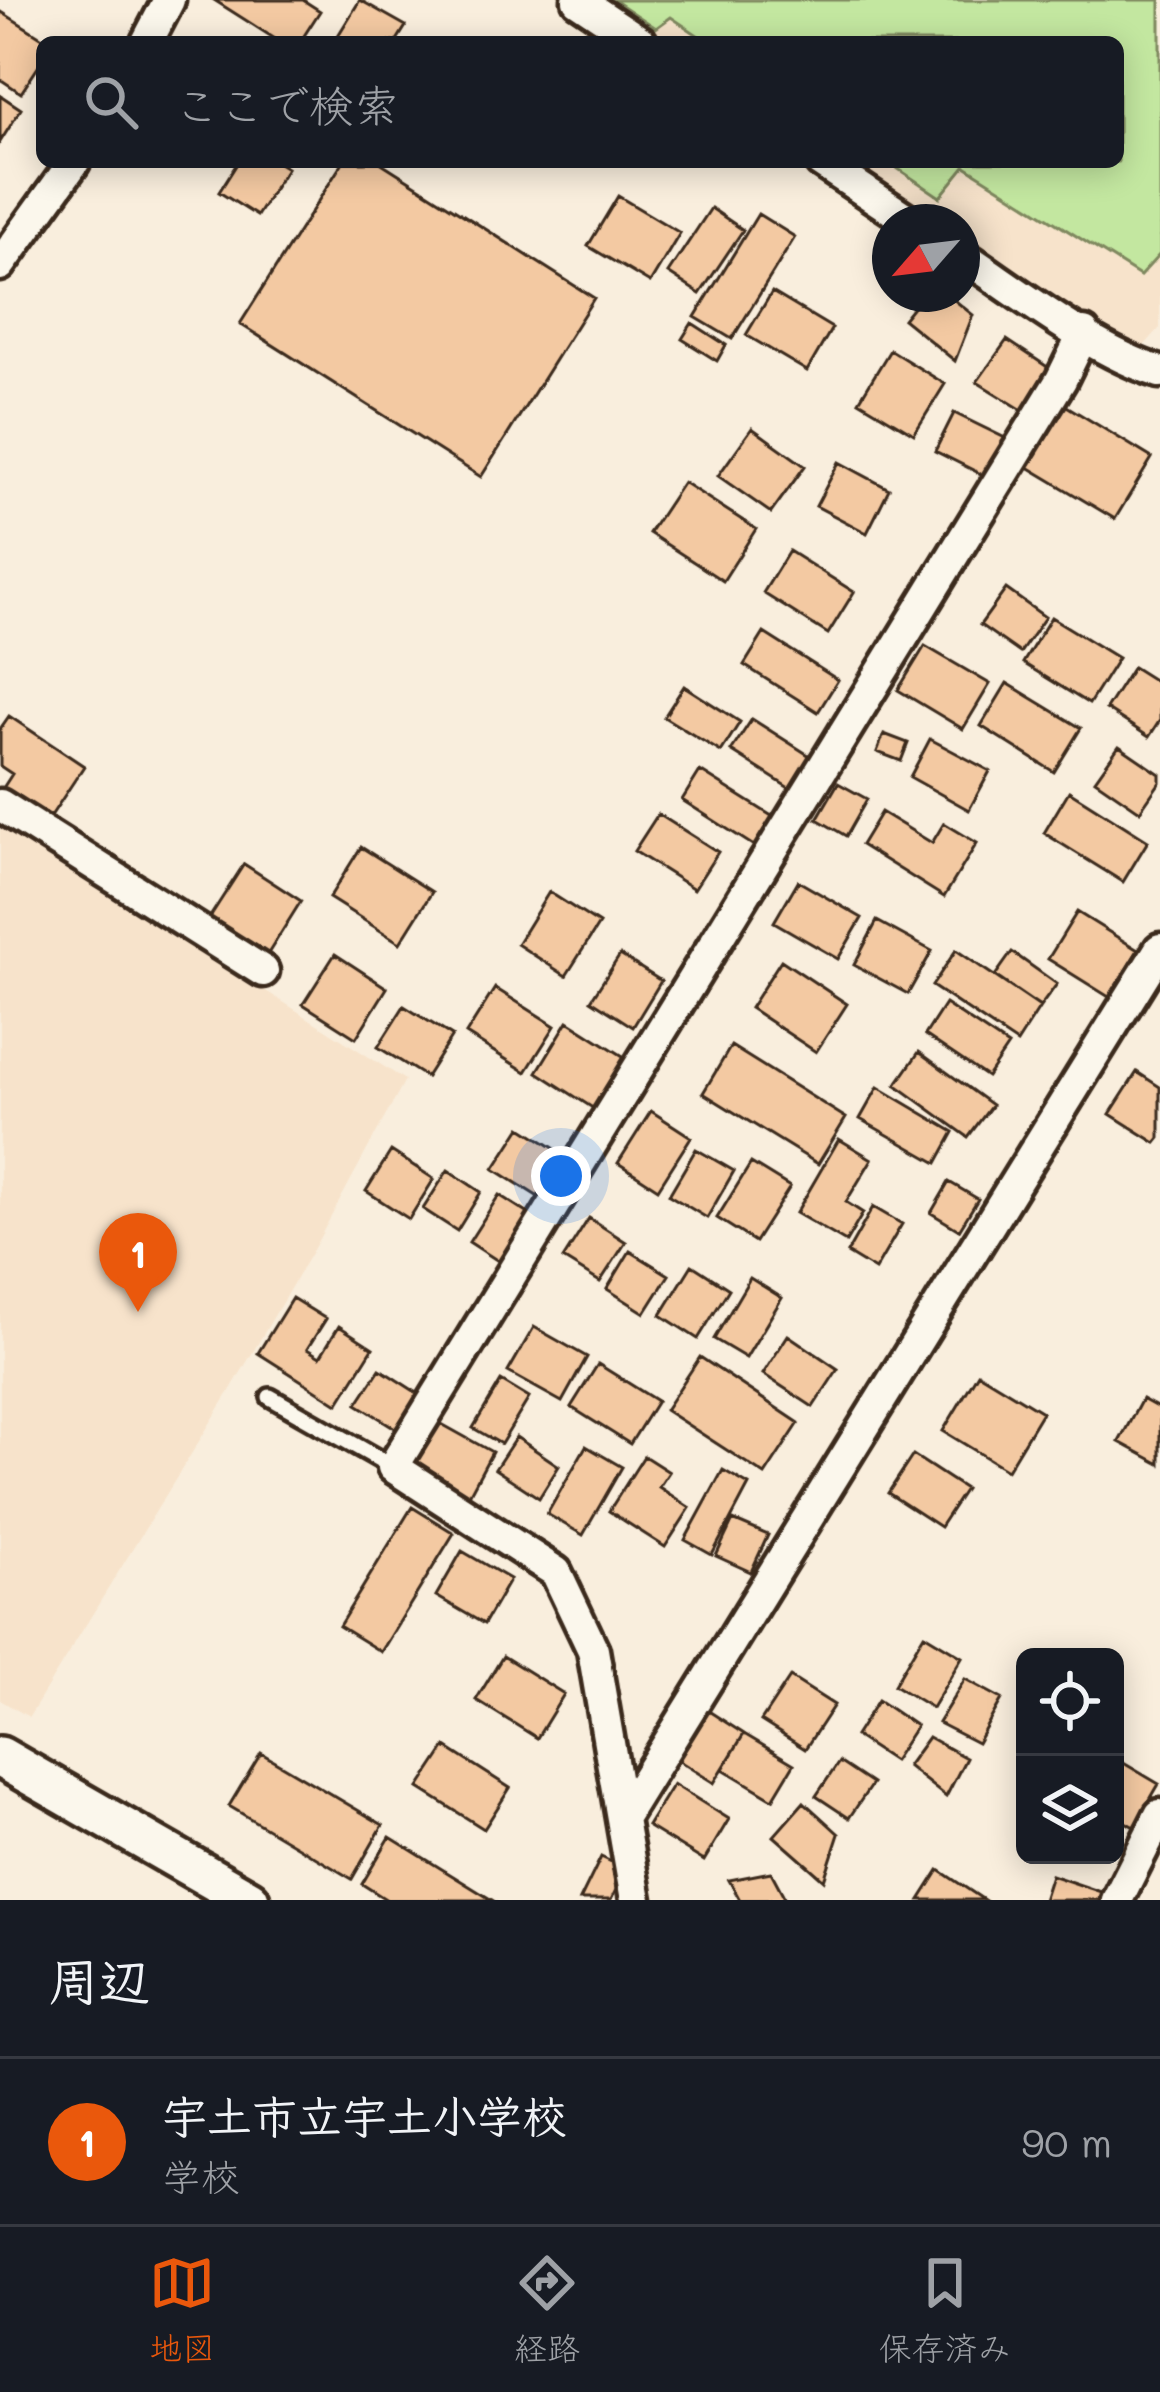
<!DOCTYPE html>
<html lang="ja">
<meta charset="utf-8">
<style>
body{margin:0;font-family:Mali,"Klee One",sans-serif;background:#242831;color:#f1f3f6}
.controls{position:absolute;right:36px;bottom:36px;display:grid;overflow:hidden;border-radius:18px;box-shadow:0 6px 30px #0003}
.controls button{width:108px;height:108px;display:grid;place-items:center;padding:0;border:0;border-bottom:3px solid #363941;background:#171b24;color:#f1f3f6;font:60px sans-serif}
.compass{position:absolute;left:872px;top:204px;width:108px;height:108px;border-radius:50%;background:#171b24;box-shadow:0 6px 30px #0003;rotate:242deg}
.you{position:absolute;left:561px;top:1176px;width:42px;height:42px;margin:-30px;border:9px solid #fff;border-radius:50%;background:#1a73e8;box-shadow:0 0 0 18px #1a73e833}
.badge{display:grid;place-items:center;width:78px;height:78px;border-radius:50%;background:#ea580c;color:#fff;font-size:39px;font-weight:700}
.pin{position:absolute;translate:-50% -99px;filter:drop-shadow(0 3px 6px #0008)}
.pin::after{content:'';position:absolute;top:63px;width:42px;height:36px;background:inherit;clip-path:polygon(0 0,100% 0,50% 100%)}
.list{margin:0;padding:0;list-style:none}
h2{display:flex;justify-content:space-between;align-items:center;height:156px;margin:0;padding:0 48px;font-size:51px}
h2 small{font-size:39px;font-weight:400;color:#9ea1a6}
.list li{display:grid;grid-template-columns:78px 1fr auto;gap:36px;align-items:center;box-sizing:border-box;height:168px;padding:0 48px;border-top:3px solid #363941}
.list b{display:block;font-size:45px;white-space:nowrap}
.list p{margin:0;font-size:39px;white-space:nowrap;color:#9ea1a6}
.list em{font-size:39px;font-style:normal;color:#9ea1a6}
.icon{flex:none;width:66px;height:66px;fill:none;stroke:currentColor;stroke-width:2;stroke-linecap:round;stroke-linejoin:round}
.map{position:relative;flex:none;width:1160px;height:1900px;overflow:hidden}
.search{position:absolute;background:#171b24;box-shadow:0 6px 30px #0003;left:36px;right:36px;top:36px;height:132px;display:flex;align-items:center;gap:30px;box-sizing:border-box;padding:0 42px;border-radius:18px;color:#9ea1a6;font-size:45px}
.sheet{height:324px;background:#171b24}
nav{display:flex;justify-content:space-around;align-items:center;box-sizing:border-box;height:168px;border-top:3px solid #363941;background:#171b24;font-size:33px;color:#9ea1a6}
nav a{display:grid;justify-items:center;gap:6px}
nav .on{color:#ea580c}
.map>svg:first-child{display:block}
</style>
<div class="map">
<svg width="1160" height="1900" viewBox="0 0 1160 1900">
<rect width="100%" height="100%" fill="#f9eedd"/>
<filter id="ink" filterUnits="userSpaceOnUse"><feTurbulence type="fractalNoise" baseFrequency=".00833" numOctaves="2"/><feDisplacementMap in="SourceGraphic" scale="24" xChannelSelector="R" yChannelSelector="G"/><feConvolveMatrix kernelMatrix="1 2 1 2 8 2 1 2 1" color-interpolation-filters="sRGB"/></filter>
<g filter="url(#ink)">
<path fill="#f7e3cb" d="M601,0h559v328l-17,19 -28,-12 -153,-95v-18h-28l-93,-60h277v-120h-455z
M0,821l405,259 -91,168 -84,143 -201,326 -29,-17z"/>
<path fill="#c3e7a0" stroke="#7f885f" stroke-width="3" d="M614,0h546v254l-20,22 -175,-110 -25,31 -52,-35h230v-120h-410l-37,-25 -15,11z"/>
<path fill="#f3c9a2" stroke="#3b2a1e" stroke-width="3" d="M214,0h89l17,11 -20,31h-20z
M360,0l46,26 -10,16h-62z
M0,11l49,31h-7v19l-21,32 -21,-14z
M0,95l21,14 -21,33z
M238,162h39l10,6 -30,48 -38,-24z
M343,162h37l214,136 -113,179 -241,-153z
M618,196l62,37 -30,50 -62,-37z
M711,208l32,22 -43,64 -32,-21z
M758,214l37,23 -63,102 -37,-22z
M772,292l60,36 -25,43 -61,-36z
M923,294h24l26,21 -18,46 -52,-42z
M692,323l34,22 -9,16 -35,-22z
M1007,340l45,30 -28,41 -47,-29z
M890,350l55,34 -31,50 -55,-33z
M1065,405l87,53 -37,61 -87,-52z
M954,413l53,26 -20,38 -52,-26z
M752,428l53,38 -34,47 -53,-37z
M839,462l50,27 -22,44 -51,-27z
M683,482l73,47 -33,52 -74,-48z
M789,551l65,41 -26,42 -65,-41z
M1006,589l39,28 -25,36 -40,-28z
M1051,617l67,41 -29,46 -66,-41z
M764,633l74,47 -20,32 -74,-47z
M925,646l65,38 -27,45 -65,-39z
M1133,667l27,17v36l-11,17 -43,-28z
M1007,683l74,45 -27,44 -73,-46z
M684,686l56,36 -19,30 -57,-35z
M9,716l75,50 -37,56 -46,-31 11,-17 -12,-8v-37z
M752,719l69,44 -21,32 -69,-44z
M884,734l24,9 -7,18 -24,-9z
M930,739l60,32 -21,39 -59,-33z
M1119,746l41,28v8l-20,29 -45,-31z
M700,771l75,47 -18,30 -75,-48z
M838,783l29,16 -21,37 -29,-17z
M1069,791l79,50 -25,41 -79,-49z
M881,812l51,31 12,-20 33,20 -33,54 -83,-52z
M658,814l60,38 -24,37 -60,-38z
M361,847l71,45 -32,51 -71,-45z
M244,864l57,37 -37,59 -58,-37z
M798,881l64,37 -24,41 -64,-37z
M549,892l50,32 -33,52 -49,-32z
M1077,912l61,38 -29,47 -61,-38z
M877,921l55,30 -24,43 -54,-29z
M956,950l84,57 -23,36 -85,-57z
M1012,952l45,32 -17,23 -45,-31z
M335,954l52,34 -31,50 -53,-34z
M620,955l41,26 -28,46 -42,-27z
M781,960l66,44 -31,48 -66,-44z
M495,988l60,38 -29,46 -60,-38z
M945,1004l63,42 -21,31 -62,-42z
M404,1006l48,30 -26,41 -48,-30z
M568,1021l66,42 -32,51 -65,-42z
M731,1046l115,72 -28,46 -115,-71z
M919,1052l73,53 -24,32 -72,-52z
M1137,1072l23,15v51l-4,5 -46,-29z
M878,1087l76,45 -17,31 -77,-44z
M651,1111l40,26 -33,52 -40,-26z
M521,1127l53,34 -26,42 -54,-34z
M839,1139l33,20 -26,43 17,11 -17,29 -50,-29z
M696,1149l38,22 -27,47 -38,-23z
M391,1151l43,28 -25,40 -43,-28z
M751,1163l39,24 -35,55 -38,-24z
M448,1170l33,22 -24,39 -34,-22z
M949,1182l29,17 -19,31 -28,-17z
M499,1195l44,28 -31,47 -43,-28z
M873,1207l29,17 -27,46 -28,-17z
M589,1218l37,24 -26,40 -37,-23z
M630,1251l39,24 -24,38 -38,-24z
M692,1265l37,24 -31,50 -37,-24z
M750,1278l32,20 -36,60 -32,-19z
M292,1298l34,21 -19,30 13,8 19,-31 34,22 -35,56 -80,-51z
M534,1327l53,30 -25,45 -54,-30z
M788,1335l50,34 -25,38 -50,-33z
M700,1357l99,66 -34,52 -100,-65z
M598,1364l59,37 -27,43 -59,-37z
M380,1369l42,27 -22,35 -43,-27z
M978,1373l64,39 -35,58 -64,-39z
M501,1381l28,17 -28,46 -28,-16z
M1142,1399l18,10v55l-41,-22z
M438,1422l54,30 -23,43 -54,-30z
M516,1437l43,29 -20,32 -44,-29z
M586,1446l36,21 -39,68 -36,-21z
M913,1455l52,34 -25,38 -52,-34z
M644,1456l25,16 -10,15 31,21 -25,39 -56,-36z
M723,1470l26,15 -37,70 -27,-15z
M412,1507l42,26 -73,119 -42,-26z
M733,1520l35,15 -17,37 -35,-16z
M462,1551l48,28 -26,45 -48,-28z
M924,1634l38,23 -30,51 -38,-23z
M503,1656l61,38 -27,44 -61,-38z
M790,1677l44,28 -29,44 -44,-28z
M965,1679l37,20 -25,44 -39,-20z
M878,1700l38,26 -23,35 -38,-25z
M707,1710l37,24 -30,49 -38,-24z
M744,1734l50,30 -21,35 -50,-30z
M928,1737l38,21 -20,39 -39,-31z
M446,1747l64,41 -26,41 -65,-41z
M261,1753l122,72 -31,54 -123,-73z
M1115,1758l44,26 -25,43 -19,-11z
M839,1762l33,22 -23,34 -33,-22z
M673,1784l56,35 -25,42 -57,-35z
M804,1802l35,32 -15,46 -50,-44z
M390,1837l102,63h-105l-25,-16z
M601,1857l25,12 -15,31h-31z
M939,1870l45,30h-64z
M771,1872l15,28h-46l-11,-20z
M1051,1875l62,21 -1,4h-69z"/>
<g fill="none" stroke-linecap="round" stroke-linejoin="round">
<defs>
<path id="service" d="M270,1397l123,70"/>
<path id="minor" d="M578,0l63,42
M147,42l22,-42
M821,162l90,60
M962,255c57,38 134,98 198,117
M0,265l74,-103
M0,805l263,166
M622,1818l538,-869
M636,1900l-43,-250 -37,-78 -163,-105 668,-1087 23,-47
M1117,1900l43,-85"/>
<path id="tertiary" d="M0,1757l249,143"/>
</defs>
<use href="#service" stroke="#3b2a1e" stroke-width="24"/>
<use href="#minor" stroke="#3b2a1e" stroke-width="39"/>
<use href="#tertiary" stroke="#3b2a1e" stroke-width="48"/>
<use href="#service" stroke="#fbf7ec" stroke-width="15"/>
<use href="#minor" stroke="#fbf7ec" stroke-width="30"/>
<use href="#tertiary" stroke="#fbf7ec" stroke-width="39"/>
</g>
</g>
</svg>
<div class="controls">
<button><svg class="icon" aria-label="locate" viewBox="0 0 24 24"><circle cx="12" cy="12" r="6"/><path d="M12 2v4M12 18v4M2 12h4M18 12h4"/></svg></button>
<button><svg class="icon" aria-label="layers" viewBox="0 0 24 24"><path d="M12 4l9 5-9 5-9-5zM3 14l9 5 9-5"/></svg></button>
</div>
<svg class="compass" viewBox="-18 -18 36 36"><path d="M0-13l5 13h-10z" fill="#e53935"/><path d="M0 13l5-13h-10z" fill="#9ea1a6"/></svg>
<div class="you"></div>
<div class="pin badge" style="left:138px;top:1312px">1</div>
<div class="search"><svg class="icon" aria-label="search" viewBox="0 0 24 24"><circle cx="10" cy="10" r="6"/><path d="M15 15l6 6"/></svg>ここで検索</div>
</div>
<section class="sheet">
<h2>周辺<small></small></h2>
<ul class="list">
<li><span class="badge">1</span><div><b>宇土市立宇土小学校</b><p>学校</p></div><em>90 m</em></li>
</ul>
</section>
<nav>
<a class="on"><svg class="icon" aria-label="map" viewBox="0 0 24 24"><path d="M3 6l6-2 6 2 6-2v14l-6 2-6-2-6 2zM9 4v14M15 6v14"/></svg>地図</a>
<a><svg class="icon" aria-label="directions" viewBox="0 0 24 24"><path d="M12 3l9 9-9 9-9-9zM9 14v-3h6M13 9l2 2-2 2"/></svg>経路</a>
<a><svg class="icon" aria-label="saved" viewBox="0 0 24 24"><path d="M7 4h10v16l-5-4-5 4z"/></svg>保存済み</a>
</nav>
